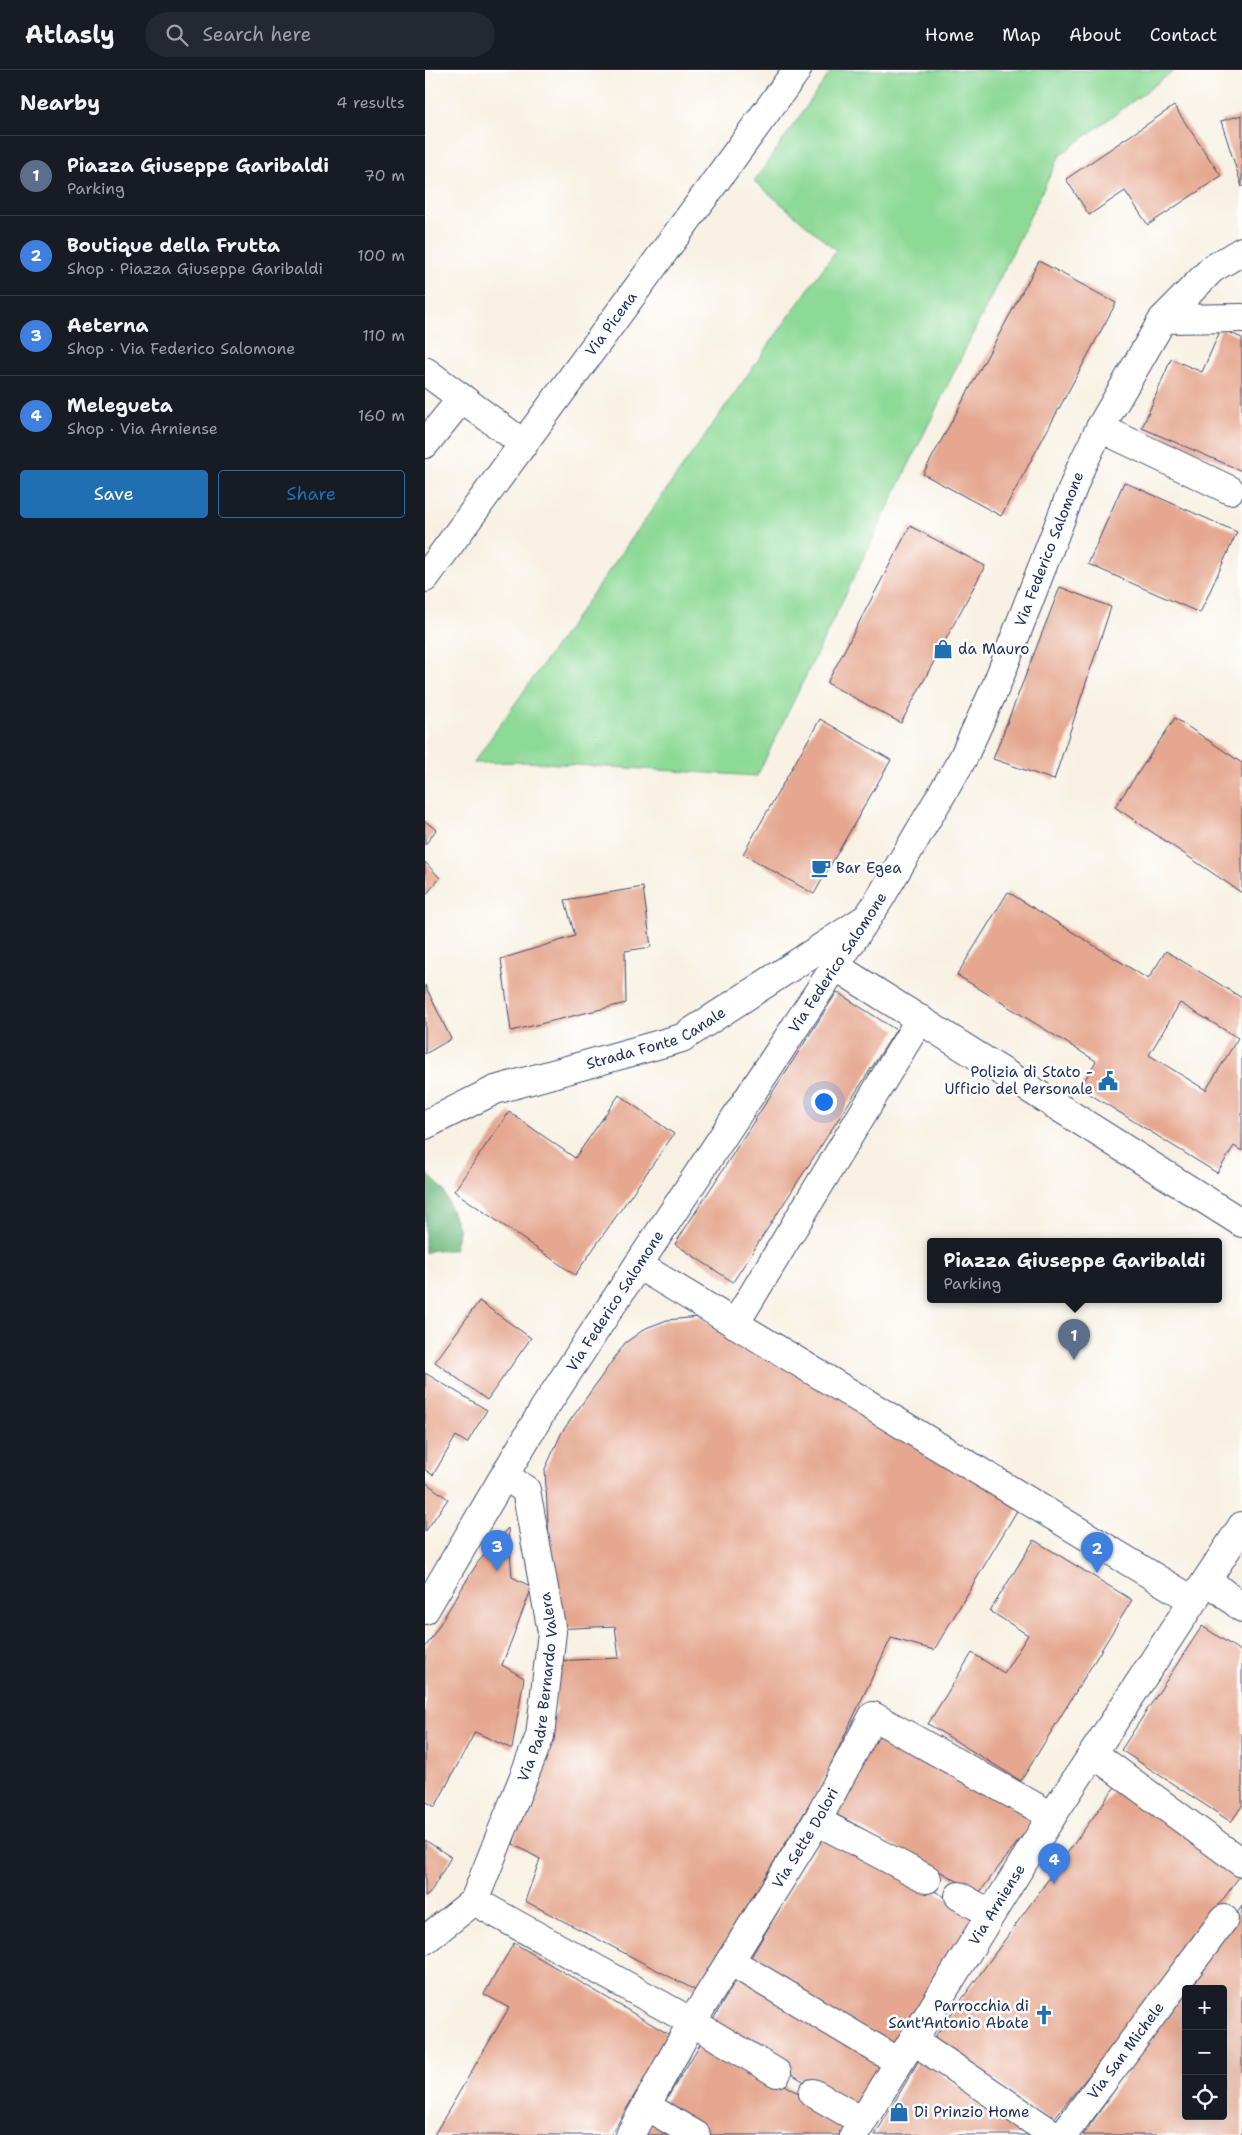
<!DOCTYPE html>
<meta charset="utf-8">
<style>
body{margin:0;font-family:"Shantell Sans",sans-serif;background:#242831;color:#f1f3f6}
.controls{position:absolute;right:15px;bottom:15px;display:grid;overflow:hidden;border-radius:5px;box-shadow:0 5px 20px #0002}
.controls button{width:45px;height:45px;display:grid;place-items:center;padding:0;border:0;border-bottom:1px solid #363941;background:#171b24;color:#f1f3f6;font:25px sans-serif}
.you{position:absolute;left:398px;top:1031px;width:18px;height:18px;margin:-12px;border:4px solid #fff;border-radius:50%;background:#1a73e8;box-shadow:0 0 0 8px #1a73e833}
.badge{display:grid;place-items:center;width:32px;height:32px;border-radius:50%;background:#1f6fb2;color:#fff;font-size:16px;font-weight:700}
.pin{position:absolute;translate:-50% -41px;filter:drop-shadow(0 1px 2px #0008)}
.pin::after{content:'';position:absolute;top:26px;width:18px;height:15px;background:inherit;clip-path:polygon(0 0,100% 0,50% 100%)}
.popup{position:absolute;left:502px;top:1168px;width:295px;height:65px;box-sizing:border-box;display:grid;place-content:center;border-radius:5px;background:#171b24;filter:drop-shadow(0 1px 4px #0005);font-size:16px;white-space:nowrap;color:#9ea1a6}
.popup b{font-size:19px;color:#f1f3f6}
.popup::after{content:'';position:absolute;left:50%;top:100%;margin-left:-10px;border:10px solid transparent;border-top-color:#171b24}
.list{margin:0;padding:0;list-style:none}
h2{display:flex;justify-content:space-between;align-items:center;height:65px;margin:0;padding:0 20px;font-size:21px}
h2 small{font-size:16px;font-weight:400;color:#9ea1a6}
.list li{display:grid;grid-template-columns:32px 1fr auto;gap:15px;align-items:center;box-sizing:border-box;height:80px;padding:0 20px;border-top:1px solid #363941}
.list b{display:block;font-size:19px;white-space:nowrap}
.list p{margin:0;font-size:16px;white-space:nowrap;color:#9ea1a6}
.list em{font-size:16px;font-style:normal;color:#9ea1a6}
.actions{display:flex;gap:10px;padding:15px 20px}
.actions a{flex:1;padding:11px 0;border:1px solid #1f6fb2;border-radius:5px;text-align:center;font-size:18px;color:#1f6fb2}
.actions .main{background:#1f6fb2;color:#fff}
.icon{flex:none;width:28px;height:28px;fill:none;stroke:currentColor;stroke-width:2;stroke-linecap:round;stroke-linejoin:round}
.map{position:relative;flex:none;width:817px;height:2065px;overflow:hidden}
header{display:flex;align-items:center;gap:30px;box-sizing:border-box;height:70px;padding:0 25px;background:#171b24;border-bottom:1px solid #363941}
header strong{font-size:24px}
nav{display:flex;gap:28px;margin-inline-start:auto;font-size:18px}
.search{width:350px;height:45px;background:#242831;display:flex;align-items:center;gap:12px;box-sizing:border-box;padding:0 18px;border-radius:28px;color:#9ea1a6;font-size:19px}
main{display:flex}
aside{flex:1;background:#171b24}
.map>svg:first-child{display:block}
</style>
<header>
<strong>Atlasly</strong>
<div class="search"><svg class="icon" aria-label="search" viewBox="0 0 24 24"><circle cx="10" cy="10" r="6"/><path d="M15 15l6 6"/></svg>Search here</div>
<nav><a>Home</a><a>Map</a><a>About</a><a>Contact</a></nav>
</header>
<main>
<aside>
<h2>Nearby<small>4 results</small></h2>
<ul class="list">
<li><span class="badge" style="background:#5c6f8a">1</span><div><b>Piazza Giuseppe Garibaldi</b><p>Parking</p></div><em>70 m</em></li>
<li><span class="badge" style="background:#3f7fe0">2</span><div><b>Boutique della Frutta</b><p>Shop · Piazza Giuseppe Garibaldi</p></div><em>100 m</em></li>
<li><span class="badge" style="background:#3f7fe0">3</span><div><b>Aeterna</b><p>Shop · Via Federico Salomone</p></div><em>110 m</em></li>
<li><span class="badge" style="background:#3f7fe0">4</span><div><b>Melegueta</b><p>Shop · Via Arniense</p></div><em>160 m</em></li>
</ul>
<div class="actions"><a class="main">Save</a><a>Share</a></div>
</aside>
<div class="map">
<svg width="817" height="2065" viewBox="0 0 817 2065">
<rect width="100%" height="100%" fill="#fff"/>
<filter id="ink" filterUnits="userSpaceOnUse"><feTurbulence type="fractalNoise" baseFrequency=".02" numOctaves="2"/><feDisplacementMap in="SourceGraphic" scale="10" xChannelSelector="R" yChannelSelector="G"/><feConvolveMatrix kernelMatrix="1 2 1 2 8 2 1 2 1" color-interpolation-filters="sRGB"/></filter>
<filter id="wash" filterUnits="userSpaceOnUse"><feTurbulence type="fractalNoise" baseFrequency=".0096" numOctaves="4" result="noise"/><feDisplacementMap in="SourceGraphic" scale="20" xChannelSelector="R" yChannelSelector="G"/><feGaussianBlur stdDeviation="1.12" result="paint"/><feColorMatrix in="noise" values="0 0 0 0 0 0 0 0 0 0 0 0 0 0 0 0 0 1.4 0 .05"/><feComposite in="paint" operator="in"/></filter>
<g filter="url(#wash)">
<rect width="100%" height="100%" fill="#f8f1e3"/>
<path fill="#8dd996" stroke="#54847a" d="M407,0h343l-115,85 -303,621 -230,-14 -54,1 363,-513 -82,-69z"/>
<path fill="#72b97f" stroke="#46746e" d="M0,1102l18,17 16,42 -5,19h-21l-8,3z"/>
<g id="blocks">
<path fill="#e5a78f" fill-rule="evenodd" d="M749,36l47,70 -73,49 -23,-34 -36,24 -23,-36z
M817,45v72l-21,-66z
M614,191l77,42 -115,213 -78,-42z
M796,259l21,9v133l-100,-43 29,-69 31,13z
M699,412l113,50 -37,81 -112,-49z
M485,456l75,40 -84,157 -74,-40z
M635,517l51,20 -57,173 -61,-21z
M750,648l67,45v130l-127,-86z
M395,649l71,41 -77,134 -71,-40z
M0,751l11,9 -11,15z
M0,792l15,16 -15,18z
M218,817l8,60 -26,4 1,52 -115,28 -10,-72 74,-23 -10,-36z
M583,822l140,87 18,-28 76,47v153l-8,-5 -17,27 -137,-85 16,-27 -139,-86zM755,933l58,35 -32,52 -57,-35z
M0,915l26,54 -26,15z
M412,922l59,38 -163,252 -58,-38z
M194,1025l55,39 -99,141 -121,-84 55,-79 66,46z
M54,1231l52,37 -44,62 -52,-38z
M274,1247l325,182 -90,151 -43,-12 -72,151 -124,201 -170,-89 15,-42 -27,-15 43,-135 -2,-48 65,-3 -4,-32 -61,3 -9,-160 17,-37 63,-89 21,-15 21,-8z
M0,1303l62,37 -20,33 -11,-7 -23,39 -8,-5z
M0,1412l23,17 -23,33z
M83,1458l4,49 20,10 -30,78 22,13 -12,71 -37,-17 -40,75 -10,-6v-153l53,-86z
M609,1470l98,60 -111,181 -93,-57 44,-71 32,20 24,-38 -38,-24z
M777,1556l40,26v154l-11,16 -110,-72z
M453,1662l158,86 -57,75 -143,-79z
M692,1714l125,89 -86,119 -104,129 -118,-83z
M400,1761l151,83 -85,137 -144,-87z
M0,1770l26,17 -21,36 -5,4z
M817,1836v229h-159l102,-146zM761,1919h37v127h-37z
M89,1873l156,92 -59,100h-177l75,-127 -25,-14z
M314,1904l147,87 -33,50 -143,-86z
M279,1968l143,83 -8,14h-133l-45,-27z
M494,1990l114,75h-158z
M230,2047l32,18h-42z"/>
</g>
</g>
<g filter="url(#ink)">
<use href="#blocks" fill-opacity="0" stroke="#3c4c72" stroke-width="1"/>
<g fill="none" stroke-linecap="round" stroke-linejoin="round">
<defs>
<g id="minor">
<path d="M738,249l79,-1"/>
<path d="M0,301l99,73"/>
<path d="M675,358l130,62"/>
<path d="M0,374l37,-46"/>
<path id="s1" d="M0,1055l70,-35 187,-52 186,-121"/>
<path d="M310,1254l185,-305"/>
<path d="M783,1510l34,28"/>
<path d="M0,1540l118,-200 95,-145"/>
<path d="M392,1751l110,58"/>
<path d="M534,1826l32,18"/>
<path id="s2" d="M49,1831l66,-165 12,-104 -26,-142 -21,-14"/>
<path d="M49,1831l218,121 85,51"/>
<path d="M0,1870l49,-39"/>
<path d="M305,1891l169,101"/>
<path d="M488,1970l141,95"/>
<path d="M388,2023l49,28"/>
<path d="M221,2036l50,29"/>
<path id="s3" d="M205,2065l62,-113 125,-201 56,-105 179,100"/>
<path id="s4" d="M638,2065l161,-216"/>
</g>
<g id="major">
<path id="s5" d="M0,508l372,-508"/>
<path d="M410,896l407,257"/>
<path id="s6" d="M769,1531l-556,-336 241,-365 84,-142 33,-72 85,-219 19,-39 63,-109 49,-50 30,-18"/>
<path d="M669,1684l148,109"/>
<path id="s7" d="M429,2065l198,-319 190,-290"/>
</g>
</defs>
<use href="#minor" stroke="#3c4c72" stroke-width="30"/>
<use href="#major" stroke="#3c4c72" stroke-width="30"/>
<use href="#minor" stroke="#fff" stroke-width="28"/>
<use href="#major" stroke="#fff" stroke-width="28"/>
</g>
</g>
<defs>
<symbol id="shop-bare" viewBox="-9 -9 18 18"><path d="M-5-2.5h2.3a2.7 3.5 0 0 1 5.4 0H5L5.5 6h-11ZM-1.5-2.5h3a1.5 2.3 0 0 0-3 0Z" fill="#1f6fb2" stroke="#fff" stroke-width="2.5" paint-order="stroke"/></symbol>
<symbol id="cafe-bare" viewBox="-9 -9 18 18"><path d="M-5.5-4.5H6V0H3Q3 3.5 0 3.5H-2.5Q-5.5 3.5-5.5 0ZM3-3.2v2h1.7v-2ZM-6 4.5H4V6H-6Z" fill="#1f6fb2" stroke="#fff" stroke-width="2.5" paint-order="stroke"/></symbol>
<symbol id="civic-bare" viewBox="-9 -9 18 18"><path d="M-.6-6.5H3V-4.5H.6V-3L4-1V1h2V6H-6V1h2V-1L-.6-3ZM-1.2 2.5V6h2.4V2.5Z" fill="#1f6fb2" stroke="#fff" stroke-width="2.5" paint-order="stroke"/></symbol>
<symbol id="church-bare" viewBox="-9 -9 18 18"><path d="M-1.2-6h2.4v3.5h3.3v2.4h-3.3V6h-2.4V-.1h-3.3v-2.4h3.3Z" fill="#1f6fb2" stroke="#fff" stroke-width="2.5" paint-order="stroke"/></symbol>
</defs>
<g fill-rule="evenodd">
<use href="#shop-bare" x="504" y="565" width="28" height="28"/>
<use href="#cafe-bare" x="382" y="784" width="28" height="28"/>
<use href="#civic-bare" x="669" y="997" width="28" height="28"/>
<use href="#church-bare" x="605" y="1931" width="28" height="28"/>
<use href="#shop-bare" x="460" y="2028" width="28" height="28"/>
</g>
<g text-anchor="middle" stroke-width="5" stroke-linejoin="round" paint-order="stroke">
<g font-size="15" fill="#1b2f5e" stroke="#fff">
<text dy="5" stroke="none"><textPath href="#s5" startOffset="315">Via Picena</textPath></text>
<text dy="5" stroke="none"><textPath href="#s6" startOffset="1478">Via Federico Salomone</textPath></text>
<text dy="5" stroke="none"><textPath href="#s6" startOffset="1012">Via Federico Salomone</textPath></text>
<text dy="5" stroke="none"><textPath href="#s1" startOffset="248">Strada Fonte Canale</textPath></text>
<text transform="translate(190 1231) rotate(-57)" y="5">Via Federico Salomone</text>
<text dy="5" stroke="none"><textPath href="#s2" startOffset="226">Via Padre Bernardo Valera</textPath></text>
<text dy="5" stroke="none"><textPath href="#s3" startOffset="345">Via Sette Dolori</textPath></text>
<text dy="5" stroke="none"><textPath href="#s7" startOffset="271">Via Arniense</textPath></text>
<text dy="5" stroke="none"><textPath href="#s4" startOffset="105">Via San Michele</textPath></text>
</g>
<g font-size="15" fill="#1b2f5e" stroke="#fff" text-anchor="start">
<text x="533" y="584">da Mauro</text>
<text x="411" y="803">Bar Egea</text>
<text x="668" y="1007" text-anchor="end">Polizia di Stato -<tspan x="668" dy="17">Ufficio del Personale</tspan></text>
<text x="604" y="1941" text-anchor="end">Parrocchia di<tspan x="604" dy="17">Sant'Antonio Abate</tspan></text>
<text x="489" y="2047">Di Prinzio Home</text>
</g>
</g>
</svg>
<div class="controls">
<button>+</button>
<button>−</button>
<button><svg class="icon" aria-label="locate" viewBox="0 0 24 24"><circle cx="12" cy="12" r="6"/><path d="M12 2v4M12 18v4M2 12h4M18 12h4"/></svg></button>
</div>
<div class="you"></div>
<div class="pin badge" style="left:649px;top:1290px;background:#5c6f8a">1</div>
<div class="popup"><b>Piazza Giuseppe Garibaldi</b>Parking</div>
<div class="pin badge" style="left:672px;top:1503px;background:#3f7fe0">2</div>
<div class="pin badge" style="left:72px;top:1501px;background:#3f7fe0">3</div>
<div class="pin badge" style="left:629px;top:1814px;background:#3f7fe0">4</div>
</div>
</main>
